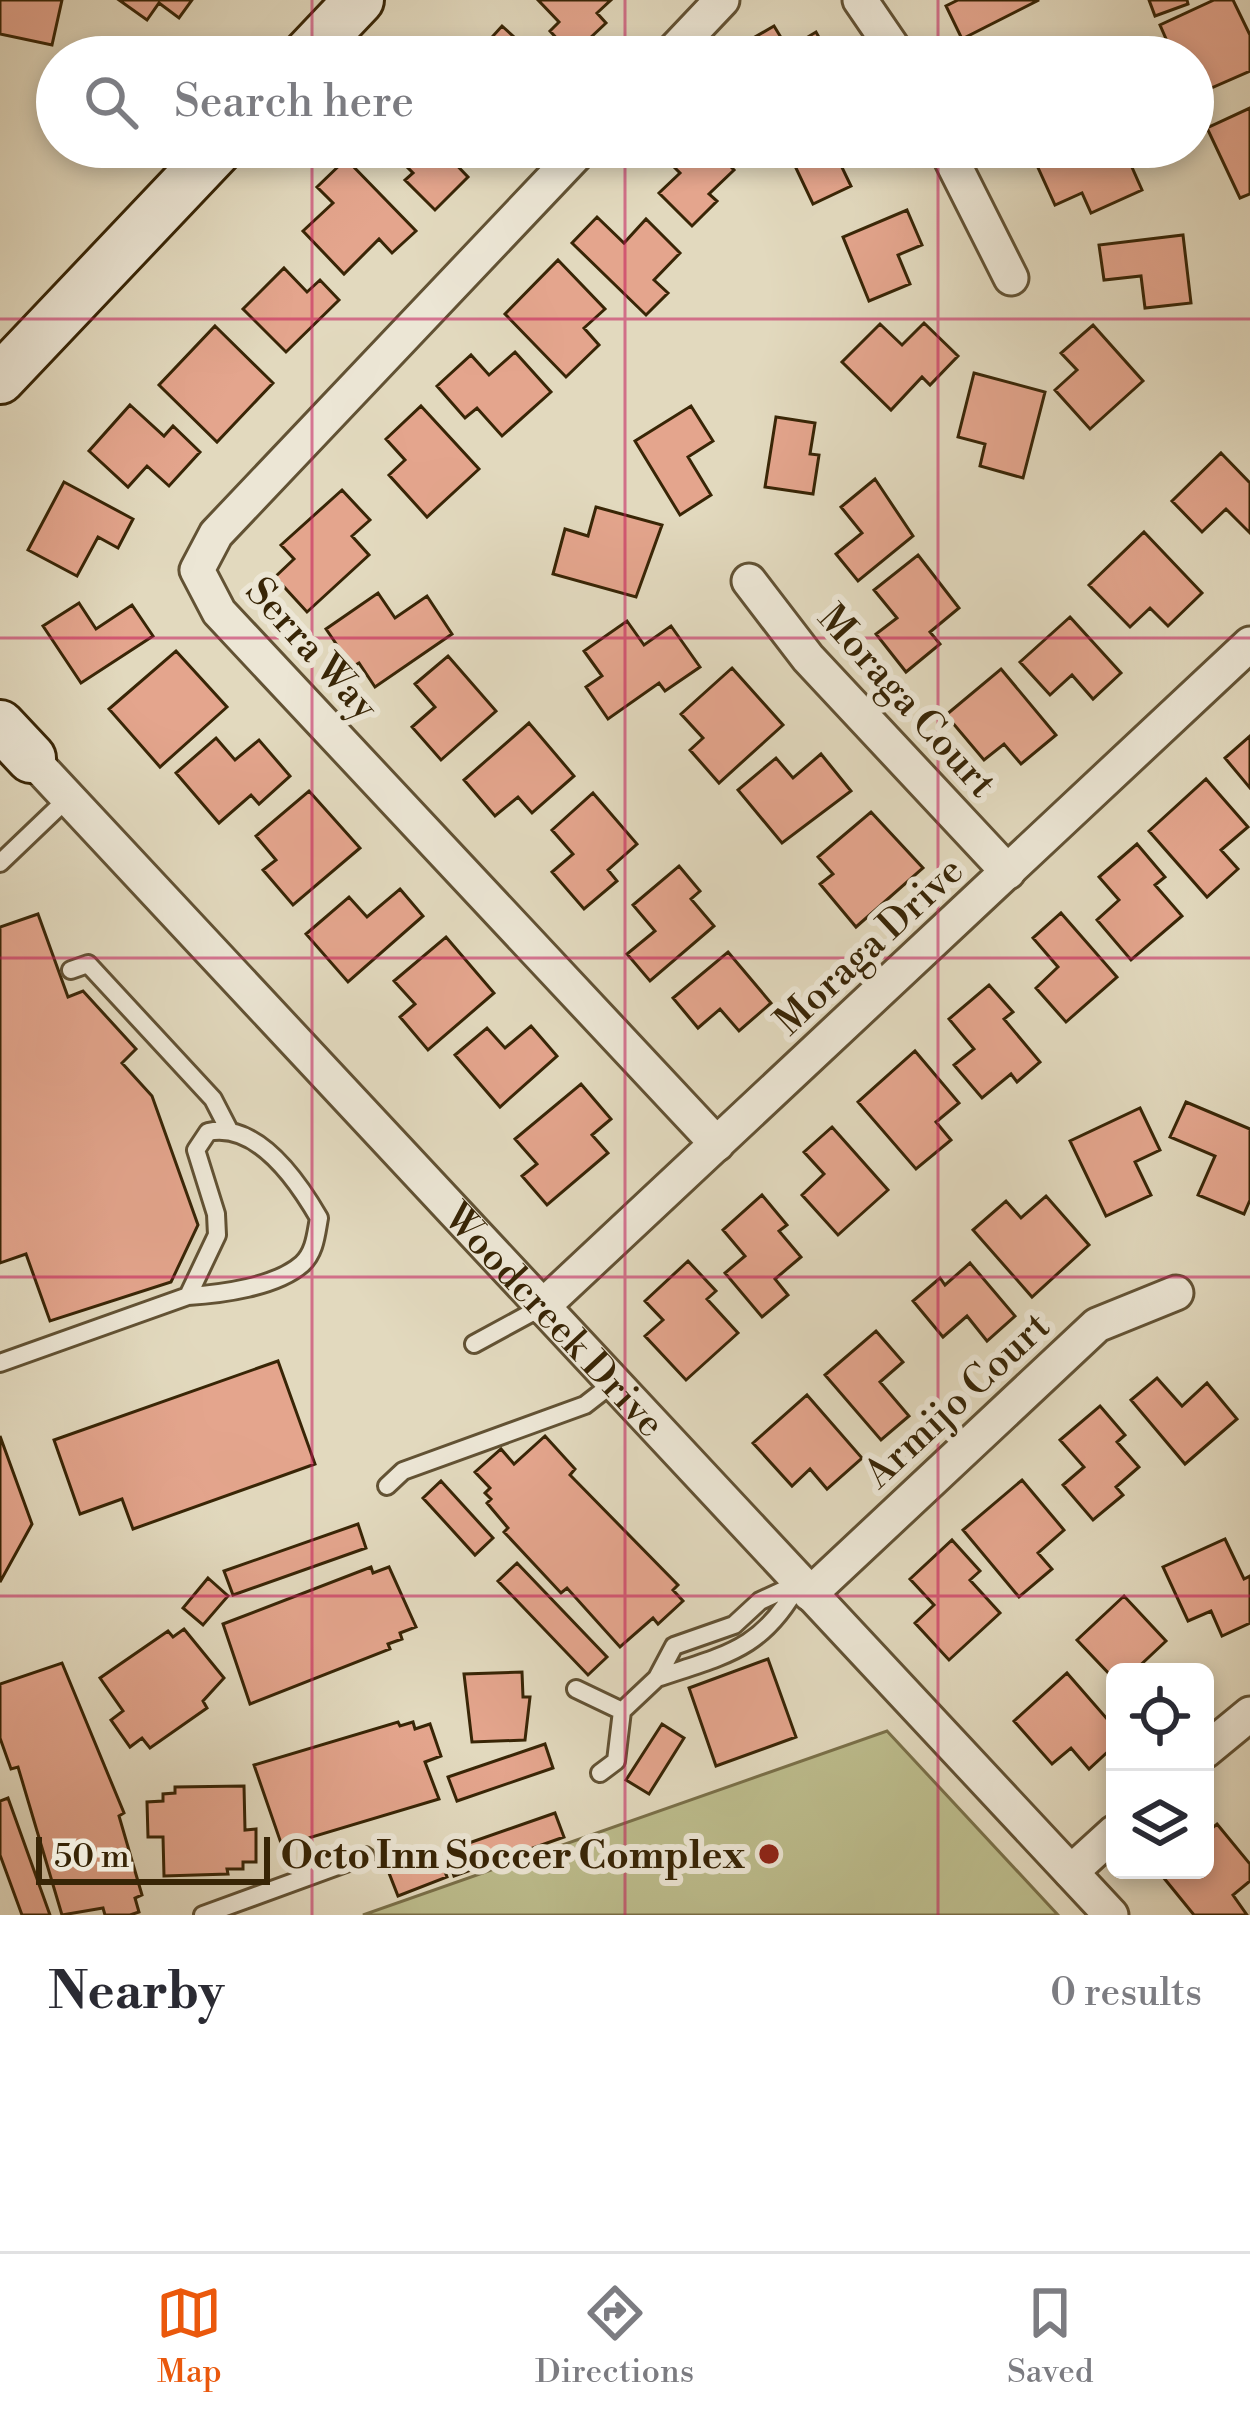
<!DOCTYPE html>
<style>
body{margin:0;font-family:"Libre Bodoni",serif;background:#f7f7f7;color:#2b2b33}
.controls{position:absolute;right:36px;bottom:36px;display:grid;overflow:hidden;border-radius:18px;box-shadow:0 6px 18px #0003}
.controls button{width:108px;height:108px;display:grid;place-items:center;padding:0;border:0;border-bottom:3px solid #e1e1e2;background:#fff;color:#2b2b33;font:60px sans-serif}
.scale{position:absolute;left:36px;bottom:30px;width:234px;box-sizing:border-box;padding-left:12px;border:6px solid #382506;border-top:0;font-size:33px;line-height:42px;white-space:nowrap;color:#382506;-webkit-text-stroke:9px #ece6d5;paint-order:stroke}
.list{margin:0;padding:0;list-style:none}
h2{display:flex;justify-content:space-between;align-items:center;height:156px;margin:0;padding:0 48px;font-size:51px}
h2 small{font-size:39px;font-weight:400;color:#7c7c81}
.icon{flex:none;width:66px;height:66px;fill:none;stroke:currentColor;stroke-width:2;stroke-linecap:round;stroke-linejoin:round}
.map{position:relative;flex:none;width:1250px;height:1915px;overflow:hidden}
.search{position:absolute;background:#fff;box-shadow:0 6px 18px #0003;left:36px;right:36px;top:36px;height:132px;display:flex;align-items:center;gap:30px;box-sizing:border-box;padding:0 42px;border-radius:66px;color:#7c7c81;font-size:45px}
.sheet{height:336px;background:#fff}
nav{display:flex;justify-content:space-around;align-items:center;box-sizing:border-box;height:168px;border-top:3px solid #e1e1e2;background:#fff;font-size:33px;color:#7c7c81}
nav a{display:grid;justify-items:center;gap:6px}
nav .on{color:#ea580c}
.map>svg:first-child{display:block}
</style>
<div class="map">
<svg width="1250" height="1915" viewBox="0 0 1250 1915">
<rect width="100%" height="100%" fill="#e2d9be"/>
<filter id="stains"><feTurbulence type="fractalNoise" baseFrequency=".00167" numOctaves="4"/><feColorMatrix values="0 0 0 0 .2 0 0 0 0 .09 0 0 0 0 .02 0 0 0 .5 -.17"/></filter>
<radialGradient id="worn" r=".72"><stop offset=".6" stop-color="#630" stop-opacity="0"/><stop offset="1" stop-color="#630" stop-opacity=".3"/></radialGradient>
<path fill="#bcbc8c" stroke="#7a7049" stroke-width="3" d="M887,1731l171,184h-695z"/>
<path fill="#e4a58d" stroke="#382506" stroke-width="3" d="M0,0h62l-10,45 -52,-11z
M119,0h73l-13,18 -20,-15 -12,17z
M538,0h73l-14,13 9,10 -34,32 -22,-24 9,-9z
M958,0h81l-77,39 -16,-33z
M1149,0h38l1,4 -33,12z
M1214,0h19l17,35v36l-57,25v-39h-19l-14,-32z
M502,26l34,31h-62z
M774,26l14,23 28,-17 14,25h-91l-5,-8z
M1059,38l9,19h-52z
M1250,108v86l-10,4 -33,-70z
M387,147h66l-7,7 22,23 -33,33 -30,-30 8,-7z
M666,147h45l23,23 -25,24 8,7 -25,25 -33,-33 21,-20 -20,-20z
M786,147h68l-18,8 15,31 -38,18z
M1066,147h57l19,43 -51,23 -9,-20 -27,12 -20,-44z
M346,159l70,72 -24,22 -13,-14 -35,35 -41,-43 30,-28 -16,-16z
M907,210l15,35 -24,10 12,29 -41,17 -26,-64z
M597,217l27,26 22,-24 34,34 -26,27 14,13 -22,22 -74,-72z
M1183,235l8,68 -46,5 -4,-32 -37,4 -5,-35z
M558,260l47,49 -21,19 15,17 -33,32 -61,-63z
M284,268l23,24 13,-12 19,20 -53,52 -43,-43z
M924,323l34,33 -28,29 -8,-8 -31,33 -49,-48 38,-38 22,21z
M1093,325l50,56 -53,48 -35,-39 22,-20 -16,-17z
M215,326l58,57 -56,59 -58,-57z
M515,352l36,40 -49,44 -25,-28 -12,10 -28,-32 34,-31 18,20z
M974,373l71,19 -22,86 -43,-12 5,-22 -27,-7z
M130,405l34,31 9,-10 27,26 -31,34 -22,-20 -19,21 -39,-36z
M421,406l58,63 -52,48 -38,-42 16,-15 -19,-21z
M691,406l22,35 -25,16 23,38 -31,20 -45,-74z
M776,417l39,6 -5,31 9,1 -6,39 -48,-7z
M1221,453l29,30v50l-24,-24 -24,23 -30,-31z
M875,479l38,57 -55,45 -22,-27 26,-21 -21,-26z
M64,482l69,37 -15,29 -20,-11 -21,39 -49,-26z
M342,490l28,30 -18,16 17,19 -62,57 -32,-35 19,-18 -13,-14z
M596,507l66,18 -26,72 -83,-23 12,-45 23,7z
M1144,532l58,61 -34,33 -18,-18 -20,19 -41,-42z
M918,555l41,53 -29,24 10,12 -34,28 -30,-38 21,-16 -23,-28z
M378,593l17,25 32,-22 25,38 -77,53 -16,-24 -7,4 -26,-38z
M79,603l17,26 36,-24 21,31 -72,47 -38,-57z
M1070,617l51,56 -28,26 -21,-24 -22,20 -30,-33z
M627,621l17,24 27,-19 29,41 -35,24 -6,-8 -51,36 -22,-32 16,-11 -18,-25z
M176,651l51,56 -67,60 -51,-58z
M448,656l48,55 -55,49 -29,-33 23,-20 -20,-23z
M732,668l51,57 -64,58 -29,-33 13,-12 -22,-24z
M1001,669l55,66 -35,29 -17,-20 -20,16 -38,-45z
M529,723l45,53 -42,37 -14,-16 -23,19 -31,-36z
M1250,736v52l-25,-30z
M216,738l19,22 24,-20 31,36 -31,28 -8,-9 -32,28 -43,-50z
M821,754l30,37 -69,52 -44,-53 38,-32 17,20z
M1206,779l42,48 -27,23 17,19 -31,28 -58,-66z
M309,791l51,57 -67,57 -30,-35 13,-10 -20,-24z
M593,793l44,51 -29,26 9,11 -33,28 -32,-37 21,-18 -21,-24z
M871,812l52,56 -67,59 -36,-43 13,-10 -15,-17z
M1137,844l28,33 -10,8 27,31 -51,44 -34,-40 22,-20 -20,-23z
M679,866l21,25 -9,8 23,27 -64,55 -23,-27 28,-23 -22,-26z
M400,889l23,27 -75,66 -42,-48 43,-37 18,20z
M1061,913l56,64 -51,45 -30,-34 22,-21 -25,-29z
M38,914l30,83 15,-6 53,58 -14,14 30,33 46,129 -27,57 -121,39 -24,-67 -26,9v-336z
M446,937l48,56 -66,57 -28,-33 15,-13 -21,-23z
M728,952l43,51 -32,28 -19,-22 -22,19 -25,-30z
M989,985l24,27 -9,7 36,43 -23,20 -6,-8 -29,24 -28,-33 20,-16 -25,-30z
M531,1026l26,30 -57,51 -45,-52 32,-27 18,20z
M915,1051l44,52 -23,19 15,18 -35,29 -58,-67z
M581,1084l30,35 -19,16 16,18 -61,52 -25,-29 15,-12 -22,-25z
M1186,1102l64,27v71l-6,14 -46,-19 17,-39 -45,-19z
M1140,1108l20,42 -25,12 16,33 -45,21 -36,-75z
M832,1127l56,63 -50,45 -36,-40 22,-21 -20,-22z
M762,1195l25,30 -8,6 22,26 -26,22 13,16 -26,22 -37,-44 20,-17 -22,-26z
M1046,1196l43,49 -57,52 -59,-67 33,-29 15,17z
M688,1261l28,30 -9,8 31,34 -52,47 -41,-44 18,-16 -18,-19z
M970,1263l45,53 -28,25 -20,-25 -24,21 -30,-36 27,-23 5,7z
M876,1331l27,31 -23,20 29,34 -28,24 -56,-65z
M278,1361l37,103 -182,65 -11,-30 -42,15 -26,-74z
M1157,1378l25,28 25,-23 30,36 -52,45 -54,-64z
M807,1395l55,63 -35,31 -17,-20 -18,17 -39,-43z
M1100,1406l25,29 -8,7 22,25 -23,20 7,8 -30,25 -30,-35 21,-18 -24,-27z
M0,1436l32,88 -32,58z
M545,1436l30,33 -5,6 108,110 -5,5 10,11 -25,23 -5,-6 -33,29 -53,-59 -6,5 -57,-61 4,-4 -21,-25 4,-4 -6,-6 5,-5 -15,-16 26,-23 13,15z
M1022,1480l42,50 -26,23 14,16 -33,28 -56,-67z
M441,1481l52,57 -18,17 -52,-57z
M358,1524l8,24 -133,47 -9,-24z
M1225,1539l19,40 6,-3v47l-28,13 -11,-25 -23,10 -25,-54z
M952,1540l28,31 -10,9 30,33 -51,47 -34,-37 19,-18 -24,-26z
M517,1563l90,94 -19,18 -90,-94z
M371,1567l2,6 16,-6 27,60 -16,6 2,6 -14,5 2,5 -140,55 -27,-80z
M208,1578l20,18 -25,29 -20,-17z
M1124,1596l42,45 -33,31h-18v8l-38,-40z
M184,1629l40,49 -21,23 4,7 -57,40 -8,-10 -12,9 -19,-27 12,-9 -23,-33 68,-47 5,6z
M768,1659l28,78 -80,29 -27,-78z
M62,1663l62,150 -5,3 23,79 -7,3 4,14 -9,3h-25l-2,-7 -41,7 -44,-148 -7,2 -11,-31v-54z
M522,1672l1,25h7l-5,43 -53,2 -8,-68z
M1067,1673l48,55v17l-26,24 -18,-21 -19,16 -38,-43z
M398,1722l2,4 13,-4 2,7 15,-5 11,32 -16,6 14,37 -157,47 -28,-81z
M662,1724l22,14 -35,56 -23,-14z
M545,1744l8,24 -96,33 -9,-24z
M244,1786l1,44 11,-1v33h-13v7h-16l1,5 -64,2 -1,-39h-15l-1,-35 16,-1v-7l12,-1v-6z
M8,1798l42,117h-28l-22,-60v-54z
M555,1813l9,24 -110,39 -8,-25z
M1217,1824l33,40v17l-17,14 14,20h-53l-35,-43 46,-2v-36z
M438,1854l9,23 -49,19 -9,-23z"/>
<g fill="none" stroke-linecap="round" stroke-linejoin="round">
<defs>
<path id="lane" d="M0,863l68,-65
M71,970l17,-6 125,135 15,29
M474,1344l68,-37
M0,1363l188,-67c33,-2 88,-9 114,-32 13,-12 14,-30 17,-46 -22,-38 -62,-96 -111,-86l-12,18 20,64 1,21 -29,61
M387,1486l16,-15 182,-66 27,-21
M657,1678c68,-23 106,-28 142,-95
M576,1689l46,22
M600,1773l16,-12 6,-50 35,-33 17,-32 60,-21 26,-24 39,-18
M203,1915l162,-59"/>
<g id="street">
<path d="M860,0l39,57"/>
<path d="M668,57l54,-57"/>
<path d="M583,147l-367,387 -19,36 22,42 498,532"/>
<path d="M945,147l66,131"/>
<path d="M749,581l59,77 200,214"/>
<path id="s1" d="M31,758l1080,1157"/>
<path d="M542,1307l708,-663"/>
<path d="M810,1594l287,-269 79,-32"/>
<path d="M1205,1751l45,-37"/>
<path d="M1071,1872l44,-40"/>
</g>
<path id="secondary" d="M305,57l54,-57
M0,379l220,-232
M0,725l31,33"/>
</defs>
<use href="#lane" stroke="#625234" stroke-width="22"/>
<use href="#street" stroke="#625234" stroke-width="39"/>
<use href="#secondary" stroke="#382506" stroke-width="54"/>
<use href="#lane" stroke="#ece6d5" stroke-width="16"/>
<use href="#street" stroke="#ece6d5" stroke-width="33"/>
<use href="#secondary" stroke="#ece6d5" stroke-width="48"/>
</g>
<path fill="none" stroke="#c2185b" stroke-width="3" stroke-opacity="0.55" d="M312,0v57M625,0v57M938,0v57M312,147v1768M625,147v1768M938,147v1768M0,319h1250M0,638h1250M0,958h1250M0,1277h1250M0,1596h1250"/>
<circle fill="#8f2418" stroke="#ece6d5" stroke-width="4.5" cx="769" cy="1854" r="12"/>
<g text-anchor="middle" stroke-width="12" stroke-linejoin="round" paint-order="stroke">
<g font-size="39" fill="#382506" stroke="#ece6d5">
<text transform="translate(313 648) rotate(48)" y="14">Serra Way</text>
<text transform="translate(908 700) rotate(48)" y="14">Moraga Court</text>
<text transform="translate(868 945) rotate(-43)" y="14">Moraga Drive</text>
<text dy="14" stroke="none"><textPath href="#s1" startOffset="768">Woodcreek Drive</textPath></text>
<text transform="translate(956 1399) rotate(-43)" y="14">Armijo Court</text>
</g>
<g font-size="39" font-weight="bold" fill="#382506" stroke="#ece6d5" text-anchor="end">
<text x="745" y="1868">Octo Inn Soccer Complex</text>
</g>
</g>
<rect width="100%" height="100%" filter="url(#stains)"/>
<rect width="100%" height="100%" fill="url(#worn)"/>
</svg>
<div class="controls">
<button><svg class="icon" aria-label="locate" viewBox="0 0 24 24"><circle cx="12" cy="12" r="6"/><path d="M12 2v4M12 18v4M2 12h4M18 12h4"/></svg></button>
<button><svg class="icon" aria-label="layers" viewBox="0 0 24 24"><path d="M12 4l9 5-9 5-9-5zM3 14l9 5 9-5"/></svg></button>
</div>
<div class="scale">50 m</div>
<div class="search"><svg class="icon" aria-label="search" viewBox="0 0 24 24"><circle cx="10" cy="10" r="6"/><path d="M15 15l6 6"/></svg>Search here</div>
</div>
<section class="sheet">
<h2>Nearby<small>0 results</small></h2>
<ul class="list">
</ul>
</section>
<nav>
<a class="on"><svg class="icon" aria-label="map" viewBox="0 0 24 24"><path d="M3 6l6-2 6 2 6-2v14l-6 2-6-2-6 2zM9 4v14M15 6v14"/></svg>Map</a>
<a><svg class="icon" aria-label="directions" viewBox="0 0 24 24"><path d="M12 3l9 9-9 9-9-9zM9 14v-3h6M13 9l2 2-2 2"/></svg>Directions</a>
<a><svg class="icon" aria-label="saved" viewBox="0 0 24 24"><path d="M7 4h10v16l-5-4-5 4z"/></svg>Saved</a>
</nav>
